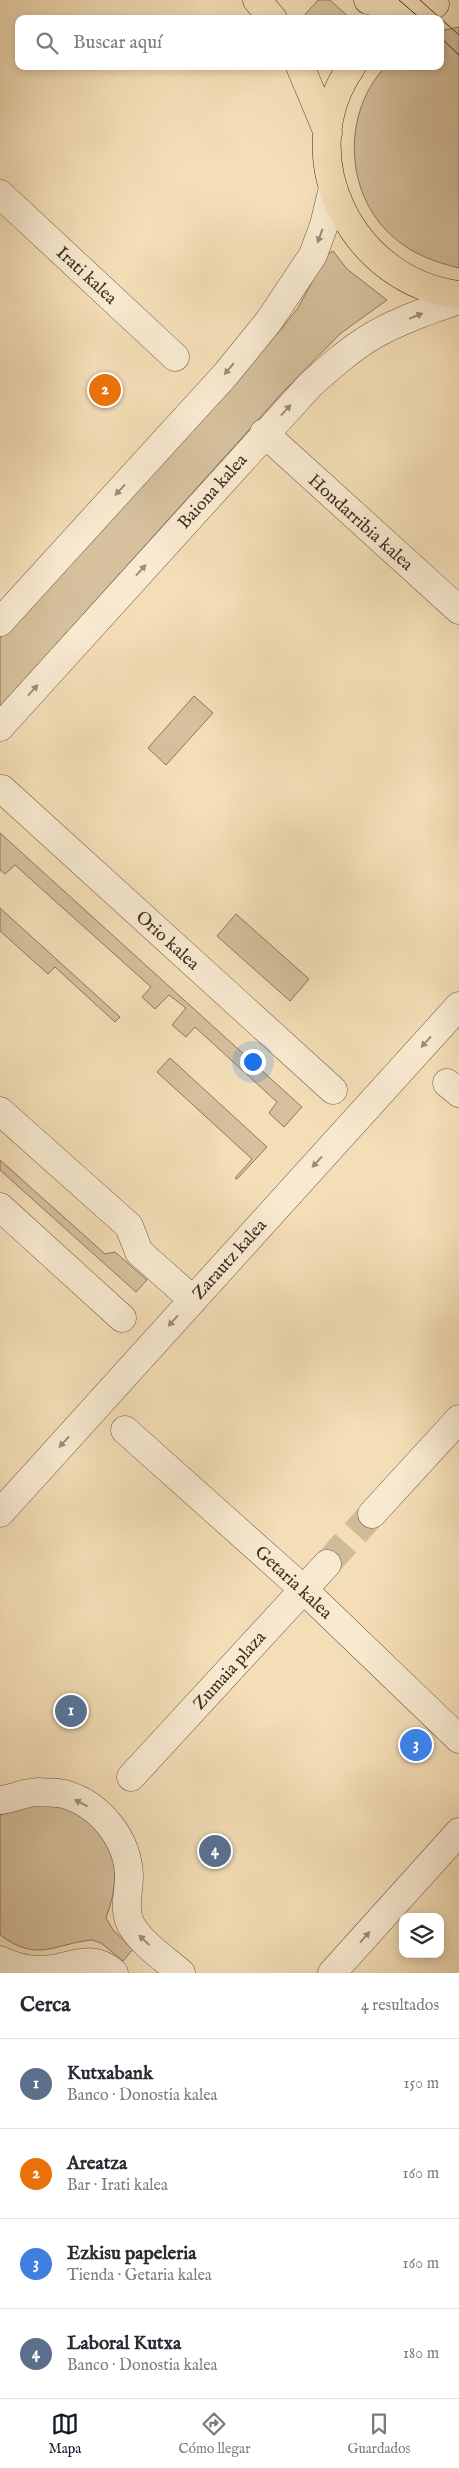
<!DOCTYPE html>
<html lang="es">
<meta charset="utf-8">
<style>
body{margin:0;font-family:"IM FELL English",serif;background:#f7f7f7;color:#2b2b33}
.controls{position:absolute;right:15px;bottom:15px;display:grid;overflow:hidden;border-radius:10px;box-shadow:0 2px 8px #0003}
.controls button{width:45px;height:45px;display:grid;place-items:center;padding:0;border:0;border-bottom:1px solid #e1e1e2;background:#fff;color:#2b2b33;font:25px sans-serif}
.you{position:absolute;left:252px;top:1061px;width:18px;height:18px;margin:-12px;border:4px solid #fff;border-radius:50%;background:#1a73e8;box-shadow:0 0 0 8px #1a73e833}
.badge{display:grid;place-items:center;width:32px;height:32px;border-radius:50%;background:#111827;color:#fff;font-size:16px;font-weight:700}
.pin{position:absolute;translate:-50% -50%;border:2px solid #fff;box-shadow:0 1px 5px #0006}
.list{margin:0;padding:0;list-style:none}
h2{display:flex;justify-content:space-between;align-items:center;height:65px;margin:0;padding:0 20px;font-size:21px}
h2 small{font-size:16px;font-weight:400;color:#7c7c81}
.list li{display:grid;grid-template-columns:32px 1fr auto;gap:15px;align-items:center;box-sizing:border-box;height:90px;padding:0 20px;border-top:1px solid #e1e1e2}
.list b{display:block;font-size:19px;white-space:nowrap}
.list p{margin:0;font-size:16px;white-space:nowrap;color:#7c7c81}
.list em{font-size:16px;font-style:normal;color:#7c7c81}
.icon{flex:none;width:28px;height:28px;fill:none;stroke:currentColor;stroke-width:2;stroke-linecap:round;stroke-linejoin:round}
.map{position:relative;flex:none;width:459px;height:1973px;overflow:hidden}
.search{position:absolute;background:#fff;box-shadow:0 2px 8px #0003;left:15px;right:15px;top:15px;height:55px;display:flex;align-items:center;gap:12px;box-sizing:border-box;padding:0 18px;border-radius:10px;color:#7c7c81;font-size:19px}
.sheet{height:425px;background:#fff}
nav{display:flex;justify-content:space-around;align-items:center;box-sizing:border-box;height:70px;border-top:1px solid #e1e1e2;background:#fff;font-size:14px;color:#7c7c81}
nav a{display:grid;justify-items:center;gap:2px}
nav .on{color:#111827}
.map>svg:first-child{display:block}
</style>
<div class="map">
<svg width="459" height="1973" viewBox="0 0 459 1973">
<rect width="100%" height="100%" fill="#f4deb7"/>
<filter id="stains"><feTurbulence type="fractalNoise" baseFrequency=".004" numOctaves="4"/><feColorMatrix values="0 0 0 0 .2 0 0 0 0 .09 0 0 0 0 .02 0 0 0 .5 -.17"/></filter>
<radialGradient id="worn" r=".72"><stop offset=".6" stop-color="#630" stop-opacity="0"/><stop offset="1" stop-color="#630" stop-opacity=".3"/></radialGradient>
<path fill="#d6c09d" stroke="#8c775e" d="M318,0h12l21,19h-50z
M459,27v241c-25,-6 -49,-15 -68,-33 -47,-43 -49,-123 -5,-169h54v-35z
M333,251l14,18 40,31 -46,33 -58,59 -283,315v-69l282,-310 16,-20 29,-54z
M194,696l19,17 -47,52 -18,-17z
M0,833l302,274 -18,20 -15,-14 8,-11 -82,-75 -9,10 -14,-12 14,-17 -17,-13 -14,14 -13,-12 9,-10 -136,-122 -10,9 -5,-4z
M0,908l120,109 -5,5 -60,-55 -7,7 -48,-43z
M236,914l73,65 -19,22 -73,-65z
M170,1058l97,89 -30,32 -2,-1 17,-19 -95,-87z
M0,1160l105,94 10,-2 32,28 -11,12 -136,-122z
M50,1803c8,3 19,4 26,9 42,27 46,62 30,106l7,12 20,19 -10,12 -22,-18 -9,-3c-39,4 -54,23 -92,-5v-120l31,-10z"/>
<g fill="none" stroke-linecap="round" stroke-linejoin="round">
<path stroke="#d0bb99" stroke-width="28" stroke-dasharray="28 14" stroke-linecap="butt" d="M327,1564l45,-50"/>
<defs>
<path id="minor" d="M0,194l175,163
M264,433l195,177
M0,622l226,-248 43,-53 44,-66 11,-30 9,-37
M0,727l310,-342c20,-18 40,-36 64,-50 26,-15 56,-25 85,-35
M2,789l331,301
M447,1083l12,10
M0,1111l129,115 10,26 54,48
M0,1207l122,111
M125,1430l178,159 156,150
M0,1513l459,-507
M372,1514l87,-95
M131,1777l196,-213
M0,1800c13,-1 25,-8 38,-8 8,1 19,0 26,2 36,10 64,45 65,82 0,17 -6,33 2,49 11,19 34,34 50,48
M0,1960c16,8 35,12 52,9 24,-4 41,-15 62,4
M332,1973l127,-141"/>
<path id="major" d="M257,0l16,19
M368,0l17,4h50
M300,66l28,67
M352,66c-64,91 1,216 107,229"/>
</defs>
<use href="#minor" stroke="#6e5a46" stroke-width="29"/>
<use href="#major" stroke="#412e20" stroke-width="29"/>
<use href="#minor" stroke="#f8ead0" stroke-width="28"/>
<use href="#major" stroke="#f4deb7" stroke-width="28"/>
<path stroke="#412e20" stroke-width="1" d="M399,0l22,19
M420,0l39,35
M440,37l19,18"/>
</g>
<defs><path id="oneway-solid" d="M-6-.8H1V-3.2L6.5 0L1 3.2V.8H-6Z" transform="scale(1.25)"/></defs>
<g fill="#9c8c78">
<use href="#oneway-solid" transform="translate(320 236) rotate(110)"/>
<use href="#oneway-solid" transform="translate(416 316) rotate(-22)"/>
<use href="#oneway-solid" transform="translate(229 369) rotate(130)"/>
<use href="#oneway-solid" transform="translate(286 410) rotate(-47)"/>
<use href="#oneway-solid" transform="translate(120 490) rotate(132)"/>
<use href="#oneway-solid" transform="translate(141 570) rotate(-48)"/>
<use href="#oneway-solid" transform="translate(33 690) rotate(-48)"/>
<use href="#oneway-solid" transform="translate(426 1042) rotate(132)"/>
<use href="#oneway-solid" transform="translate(317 1162) rotate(132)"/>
<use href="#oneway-solid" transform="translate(173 1321) rotate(132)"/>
<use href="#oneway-solid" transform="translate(64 1442) rotate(132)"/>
<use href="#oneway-solid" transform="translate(81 1803) rotate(-153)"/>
<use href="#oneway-solid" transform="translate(365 1937) rotate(-48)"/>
<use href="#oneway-solid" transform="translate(144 1940) rotate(-137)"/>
</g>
<g text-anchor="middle" stroke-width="4.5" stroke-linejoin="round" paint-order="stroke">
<g font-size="18" fill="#412e20" stroke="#f8ead0">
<text transform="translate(87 275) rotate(43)" y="6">Irati kalea</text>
<text transform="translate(212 491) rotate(-48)" y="6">Baiona kalea</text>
<text transform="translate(361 522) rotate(42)" y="6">Hondarribia kalea</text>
<text transform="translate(168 940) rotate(42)" y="6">Orio kalea</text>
<text transform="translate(229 1259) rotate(-48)" y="6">Zarautz kalea</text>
<text transform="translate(294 1582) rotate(43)" y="6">Getaria kalea</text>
<text transform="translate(229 1670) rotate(-48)" y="6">Zumaia plaza</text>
</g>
</g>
<rect width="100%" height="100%" filter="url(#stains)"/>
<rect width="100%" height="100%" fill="url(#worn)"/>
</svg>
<div class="controls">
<button><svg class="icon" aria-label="layers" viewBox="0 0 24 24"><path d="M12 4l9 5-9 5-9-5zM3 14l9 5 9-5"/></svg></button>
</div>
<div class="you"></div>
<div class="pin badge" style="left:71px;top:1711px;background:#5c6f8a">1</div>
<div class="pin badge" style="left:105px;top:390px;background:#e8710a">2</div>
<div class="pin badge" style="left:416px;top:1745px;background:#3f7fe0">3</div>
<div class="pin badge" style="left:215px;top:1851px;background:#5c6f8a">4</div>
<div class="search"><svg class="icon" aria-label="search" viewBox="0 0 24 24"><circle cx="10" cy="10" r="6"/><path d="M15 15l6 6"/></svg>Buscar aquí</div>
</div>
<section class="sheet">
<h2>Cerca<small>4 resultados</small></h2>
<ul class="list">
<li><span class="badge" style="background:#5c6f8a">1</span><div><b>Kutxabank</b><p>Banco · Donostia kalea</p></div><em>150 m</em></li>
<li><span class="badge" style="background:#e8710a">2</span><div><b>Areatza</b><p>Bar · Irati kalea</p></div><em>160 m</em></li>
<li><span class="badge" style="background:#3f7fe0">3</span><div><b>Ezkisu papeleria</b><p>Tienda · Getaria kalea</p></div><em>160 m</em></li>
<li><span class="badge" style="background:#5c6f8a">4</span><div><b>Laboral Kutxa</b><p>Banco · Donostia kalea</p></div><em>180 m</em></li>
</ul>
</section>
<nav>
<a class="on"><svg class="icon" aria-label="map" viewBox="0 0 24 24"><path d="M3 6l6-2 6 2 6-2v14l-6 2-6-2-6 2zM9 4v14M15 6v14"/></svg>Mapa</a>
<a><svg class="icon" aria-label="directions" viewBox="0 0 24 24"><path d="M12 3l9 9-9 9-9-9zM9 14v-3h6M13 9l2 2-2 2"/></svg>Cómo llegar</a>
<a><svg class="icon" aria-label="saved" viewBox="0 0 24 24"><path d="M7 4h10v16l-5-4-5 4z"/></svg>Guardados</a>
</nav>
